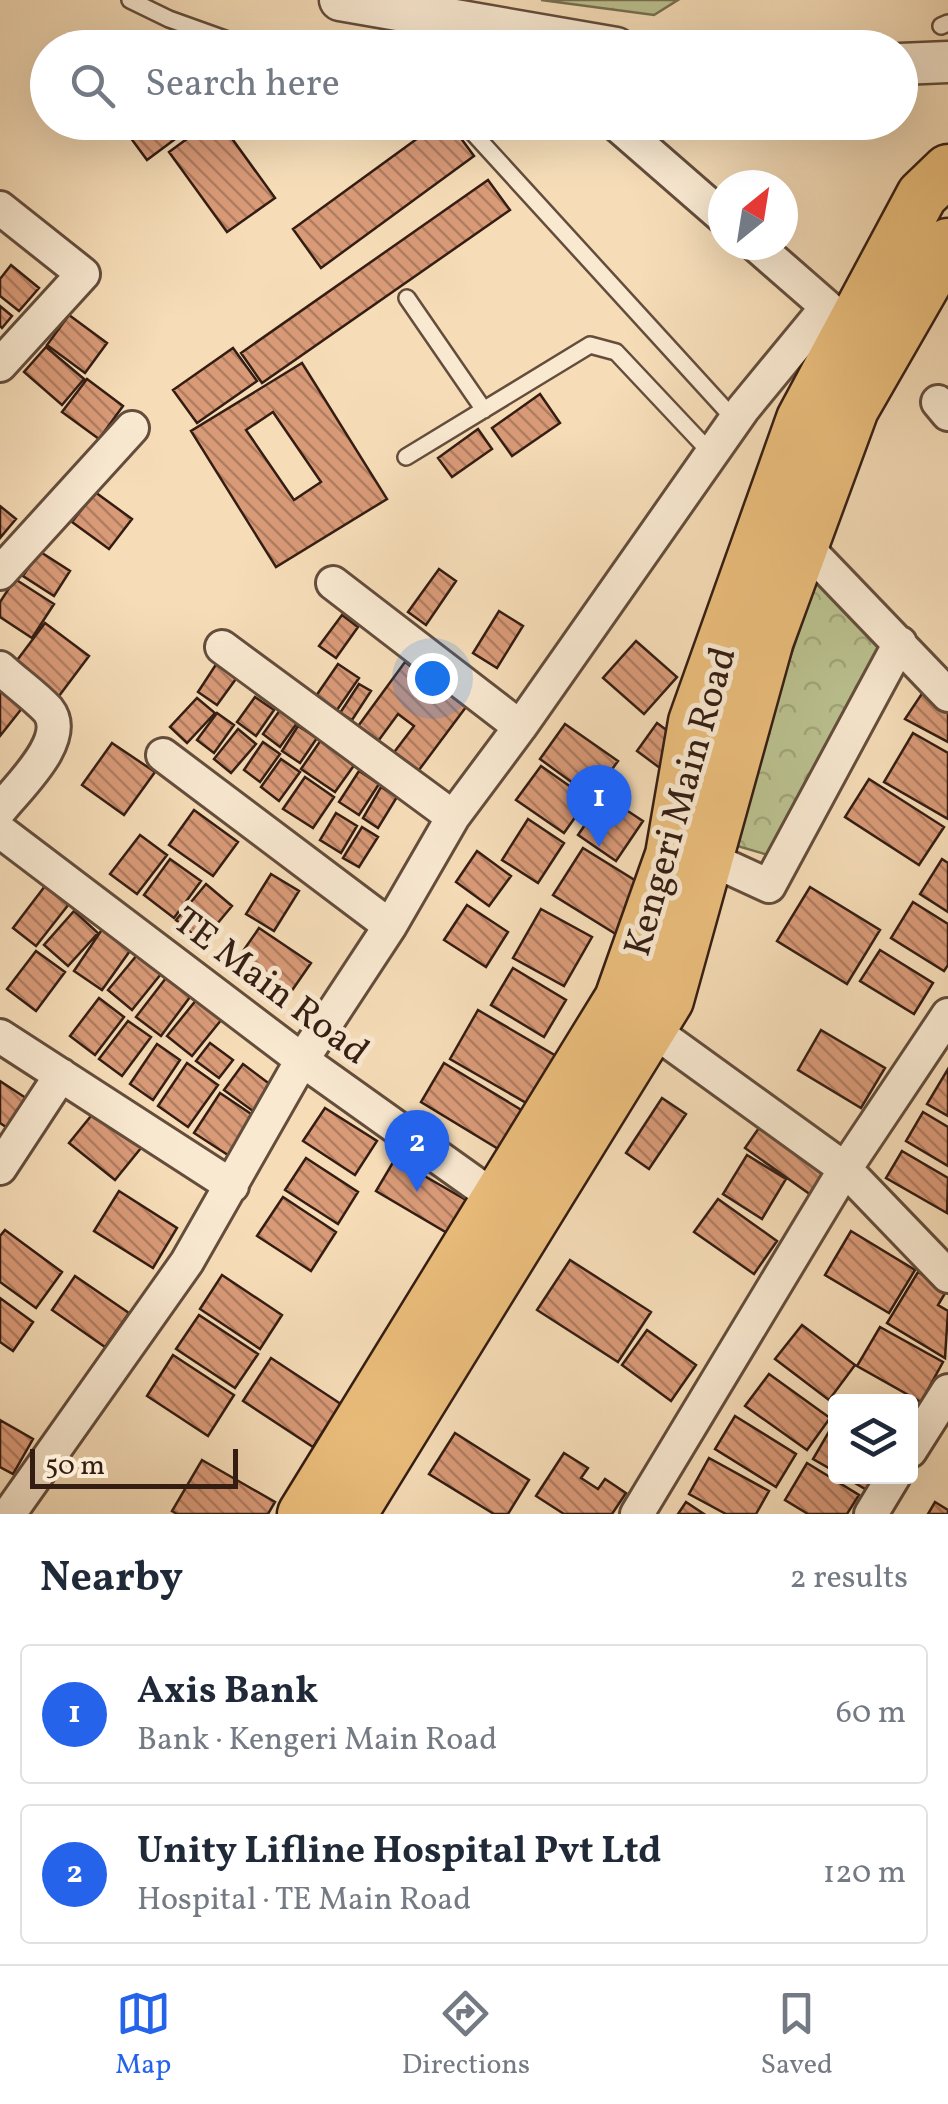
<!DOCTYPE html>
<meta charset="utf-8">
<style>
body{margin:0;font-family:Vollkorn,serif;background:#f2f2f3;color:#1f2937}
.controls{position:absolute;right:30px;bottom:30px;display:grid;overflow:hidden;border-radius:10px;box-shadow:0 10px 40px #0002}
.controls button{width:90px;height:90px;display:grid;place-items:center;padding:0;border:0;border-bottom:2px solid #e0e1e3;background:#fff;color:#1f2937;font:50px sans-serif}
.compass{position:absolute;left:708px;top:170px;width:90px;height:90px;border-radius:50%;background:#fff;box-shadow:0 10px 40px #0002;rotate:30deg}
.scale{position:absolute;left:30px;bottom:25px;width:208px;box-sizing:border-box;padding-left:10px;border:5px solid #341d13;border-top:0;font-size:28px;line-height:35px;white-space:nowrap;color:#341d13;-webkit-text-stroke:8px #f9e9d1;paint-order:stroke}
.you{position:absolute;left:432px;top:678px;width:35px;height:35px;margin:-25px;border:8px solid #fff;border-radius:50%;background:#1a73e8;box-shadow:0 0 0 15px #1a73e833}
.badge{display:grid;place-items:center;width:65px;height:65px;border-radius:50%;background:#2563eb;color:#fff;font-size:32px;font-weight:700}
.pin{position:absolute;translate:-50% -82px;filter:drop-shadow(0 2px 5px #0008)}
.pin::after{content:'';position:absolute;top:52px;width:35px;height:30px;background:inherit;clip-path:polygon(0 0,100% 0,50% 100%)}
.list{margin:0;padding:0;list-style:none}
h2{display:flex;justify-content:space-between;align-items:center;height:130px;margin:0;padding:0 40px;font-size:42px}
h2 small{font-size:32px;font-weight:400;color:#747a83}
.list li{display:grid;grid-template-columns:65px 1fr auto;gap:30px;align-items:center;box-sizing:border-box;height:140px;margin:0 20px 20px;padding:0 20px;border:2px solid #e0e1e3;border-radius:10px}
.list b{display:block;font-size:38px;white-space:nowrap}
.list p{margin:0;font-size:32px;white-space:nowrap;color:#747a83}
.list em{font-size:32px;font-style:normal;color:#747a83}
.icon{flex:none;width:55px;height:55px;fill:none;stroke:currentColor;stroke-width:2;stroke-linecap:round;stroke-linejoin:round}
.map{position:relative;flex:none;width:948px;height:1514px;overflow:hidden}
.search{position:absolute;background:#fff;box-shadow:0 10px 40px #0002;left:30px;right:30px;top:30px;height:110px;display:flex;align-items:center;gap:25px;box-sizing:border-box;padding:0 35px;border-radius:55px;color:#747a83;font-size:38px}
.sheet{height:450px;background:#fff}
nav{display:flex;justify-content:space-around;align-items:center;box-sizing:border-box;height:140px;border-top:2px solid #e0e1e3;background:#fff;font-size:28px;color:#747a83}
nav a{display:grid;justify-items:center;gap:5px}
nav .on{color:#2563eb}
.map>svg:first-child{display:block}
</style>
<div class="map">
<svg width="948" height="1514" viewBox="0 0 948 1514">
<defs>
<pattern id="grass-tufts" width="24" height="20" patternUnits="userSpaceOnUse" patternTransform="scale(2.5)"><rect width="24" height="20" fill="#bbc290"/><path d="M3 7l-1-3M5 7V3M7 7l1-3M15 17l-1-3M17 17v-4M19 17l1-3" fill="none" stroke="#a1a67b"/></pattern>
<pattern id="forest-crowns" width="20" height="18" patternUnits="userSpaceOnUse" patternTransform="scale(2.5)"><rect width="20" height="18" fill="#bbc290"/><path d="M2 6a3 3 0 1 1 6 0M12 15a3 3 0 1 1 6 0" fill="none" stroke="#a1a67b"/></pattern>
<pattern id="building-back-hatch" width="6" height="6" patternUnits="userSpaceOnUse" patternTransform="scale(2.5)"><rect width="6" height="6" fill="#d99a78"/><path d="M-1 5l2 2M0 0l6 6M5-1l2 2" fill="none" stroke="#b17d61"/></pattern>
</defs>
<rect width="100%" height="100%" fill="#f6ddb8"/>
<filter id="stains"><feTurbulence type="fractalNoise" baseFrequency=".002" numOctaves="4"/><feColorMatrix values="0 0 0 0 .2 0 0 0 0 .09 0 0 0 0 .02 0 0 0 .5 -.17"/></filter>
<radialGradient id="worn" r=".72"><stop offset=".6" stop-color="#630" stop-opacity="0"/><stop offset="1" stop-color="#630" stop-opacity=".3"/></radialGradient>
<path fill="url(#grass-tufts)" stroke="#787052" stroke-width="2.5" d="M541,0h137l-24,15z"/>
<path fill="url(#forest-crowns)" stroke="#787052" stroke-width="2.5" d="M816,582l68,60 -109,215 -48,-14z"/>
<path fill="url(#building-back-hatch)" stroke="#341d13" stroke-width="2.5" fill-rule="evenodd" d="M119,122h79l-51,38z
M210,122h10l55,76 -48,34 -58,-80z
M440,122h9l25,34 -153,112 -28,-39z
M488,180l22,30 -248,173 -21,-30z
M11,265l28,23 -20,23 -19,-15v-17z
M0,306l12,10 -10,12 -2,-2z
M69,315l38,28 -22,30 -38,-28z
M46,347l38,32 -22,26 -38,-33z
M233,348l24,33 -60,42 -24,-33z
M302,363l85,136 -111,68 -85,-136zM273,412l48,70 -27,18 -48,-70z
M87,379l36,27 -24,33 -37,-27z
M540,394l20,29 -48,33 -20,-28z
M478,429l14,20 -40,28 -14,-19z
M95,492l37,27 -23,30 -37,-27z
M0,506l16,13 -16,19z
M39,551l31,20 -16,25 -31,-20z
M439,569l17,12 -30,44 -18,-13z
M15,579l39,25 -22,34 -32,-21v-15z
M499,611l24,15 -26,42 -24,-15z
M342,615l16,12 -22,31 -17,-12z
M45,623l44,33 -36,48 -44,-33z
M636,641l41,36 -33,37 -41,-36z
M405,662l61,45 -50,67 -24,-19 22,-29 -16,-12 -22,30 -20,-15z
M217,663l21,13 -21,29 -19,-13z
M338,664l21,14 -22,32 -21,-14z
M359,684l12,7 -19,29 -12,-7z
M927,686l21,24v32l-43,-23z
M0,689l23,18 -23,29z
M255,697l19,13 -18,26 -19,-14z
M197,698l18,15 -28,30 -17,-16z
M280,710l17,13 -17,24 -17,-13z
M217,713l17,12 -20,28 -17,-13z
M657,723l31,23 -20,28 -31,-23z
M565,724l53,37 -26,36 -52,-38z
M298,726l19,12 -17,25 -18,-12z
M238,729l18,15 -25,29 -17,-14z
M913,733l35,20v66l-64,-37z
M321,740l34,24 -20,28 -34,-23z
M263,742l17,12 -20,28 -16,-12z
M112,743l43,29 -31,43 -42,-30z
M281,759l19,13 -21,29 -18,-14z
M541,766l47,33 -24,34 -48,-33z
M359,771l20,13 -20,31 -20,-13z
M305,777l29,20 -21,31 -30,-19z
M869,779l75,48 -25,38 -74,-48z
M381,787l16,10 -19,31 -15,-10z
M605,796l38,25 -27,40 -38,-26z
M194,810l44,32 -25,34 -44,-31z
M336,813l21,13 -16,27 -21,-13z
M528,819l36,24 -26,40 -36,-23z
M362,827l16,10 -19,30 -16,-9z
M140,835l27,20 -30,39 -27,-20z
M583,848l66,41 -30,47 -66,-41z
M477,851l34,25 -22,30 -33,-24z
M170,859l31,22 -27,37 -30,-23z
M942,859l6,4v49l-28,-18z
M271,874l28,17 -25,40 -28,-17z
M206,884l26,22 -30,36 -26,-22z
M45,886l24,18 -33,42 -23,-18z
M810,887l70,43 -33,54 -70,-43z
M913,902l35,22v41l-4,6 -53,-33z
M467,905l41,27 -22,35 -42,-27z
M541,909l51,28 -28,49 -51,-28z
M74,911l24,22 -30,33 -24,-21z
M103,928l29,20 -30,42 -28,-19z
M259,928l52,35 -27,39 -52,-35z
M880,950l53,33 -19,31 -54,-33z
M36,951l29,21 -29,39 -29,-22z
M137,955l24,19 -29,36 -24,-20z
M513,968l53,32 -22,37 -53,-32z
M166,978l24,19 -29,39 -25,-19z
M99,998l25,19 -29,38 -25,-19z
M197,999l25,20 -30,37 -25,-20z
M478,1010l85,50 -28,48 -85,-49z
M128,1021l23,16 -29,39 -23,-17z
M821,1030l64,38 -24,40 -63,-38z
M210,1043l23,17 -14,18 -23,-17z
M157,1044l23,16 -27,40 -23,-16z
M187,1063l31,22 -30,42 -30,-21z
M444,1063l84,51 -23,39 -84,-51z
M243,1064l32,24 -18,26 -33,-24z
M948,1069v47l-21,-12z
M0,1081l29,19 -20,29 -9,-6z
M220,1093l37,25 -26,39 -37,-24z
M662,1098l24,16 -37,55 -23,-16z
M325,1108l52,33 -22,34 -52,-34z
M95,1111l46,37 -26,32 -46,-37z
M923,1112l25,15v39l-42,-25z
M761,1125l66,48 -16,22 -66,-47z
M902,1151l46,27 -1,35 -61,-35z
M747,1155l39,24 -24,40 -39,-25z
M306,1158l52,34 -20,32 -53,-34z
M395,1159l78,45 -19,33 -78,-46z
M119,1191l58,37 -24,40 -59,-37z
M283,1197l53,35 -25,39 -54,-35z
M718,1199l59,42 -23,33 -60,-42z
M5,1230l57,42 -26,36 -36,-26v-46z
M851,1231l64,39 -26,43 -64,-38z
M570,1260l81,52 -33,50 -81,-52z
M918,1272l29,18 -9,15 10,6 -3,47 -58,-35z
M222,1275l60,40 -22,34 -60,-40z
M75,1276l54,37 -24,34 -53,-37z
M0,1298l33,24 -20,29 -13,-9z
M199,1315l59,39 -23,34 -59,-39z
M802,1325l53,40 -26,35 -54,-41z
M880,1327l63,35 -22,40 -64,-36z
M647,1330l49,35 -25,36 -49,-36z
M173,1355l61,40 -26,41 -61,-40z
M271,1358l70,46 -28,43 -70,-46z
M769,1374l61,44 -23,32 -62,-44z
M735,1416l61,38 -20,33 -61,-38z
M0,1420l33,19 -20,35 -13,-7z
M834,1423h2v49l-23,-13z
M455,1433l74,47 -21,34h-14l-65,-40z
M564,1453l24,15 -7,10 17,11 7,-10 21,14 -14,21h-48l-28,-18z
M709,1458l60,33 -13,23h-30l-37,-20z
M202,1460l73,42 -7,12h-91l-5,-3z
M807,1463l52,32 -12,19h-39l-23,-14z
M843,1476h38l-9,17z
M686,1502l18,12h-26z
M935,1502l13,8v4h-20z"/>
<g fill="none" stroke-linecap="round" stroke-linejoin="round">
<defs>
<path id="service" d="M130,0l39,19 81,29
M941,26l7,-3
M463,122l272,298
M407,298l77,112
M406,457l184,-112 26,7 95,101"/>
<path id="minor" d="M614,122l109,95
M0,208l83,66 -83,91
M938,402l10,12
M803,544l145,151
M0,573l132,-145
M333,583l187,144
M222,647l231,170
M0,668c15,14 34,27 48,42 23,29 -30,77 -48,100
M163,755l227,171
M0,831l302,229 209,149
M706,857l63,29 131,-243
M650,1028l195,141 103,107
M0,1036l232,150
M0,1168l61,-93
M910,1451l38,-60
M9,1514l178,-252 115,-202 88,-134 63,-109 67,-90 223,-318 84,-102 -71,-62
M637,1514l208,-345 103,-154
M871,1514l23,-38"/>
<path id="tertiary" d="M340,0l276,48
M900,64l48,-2"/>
<path id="primary" d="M303,1514l317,-515 51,-144 23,-133 108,-303 120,-224 26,-25
M351,1514l317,-514 100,-360 85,-231 95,-165"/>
</defs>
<use href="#service" stroke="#644d3c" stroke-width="20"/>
<use href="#minor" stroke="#644d3c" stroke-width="38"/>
<use href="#tertiary" stroke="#644d3c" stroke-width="45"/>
<use href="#primary" stroke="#341d13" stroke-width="55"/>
<use href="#service" stroke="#f9e9d1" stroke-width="15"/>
<use href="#minor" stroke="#f9e9d1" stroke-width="32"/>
<use href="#tertiary" stroke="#f9e9d1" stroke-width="40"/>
<use href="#primary" stroke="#ebbe7c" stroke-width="50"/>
</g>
<g text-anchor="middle" stroke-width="10" stroke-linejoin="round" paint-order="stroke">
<g font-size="38" fill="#341d13" stroke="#f9e9d1">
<text transform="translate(679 801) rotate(-74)" y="13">Kengeri Main Road</text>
<text transform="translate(272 985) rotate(37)" y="13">TE Main Road</text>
</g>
</g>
<rect width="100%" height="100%" filter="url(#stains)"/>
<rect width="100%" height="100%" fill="url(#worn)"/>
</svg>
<div class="controls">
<button><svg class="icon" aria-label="layers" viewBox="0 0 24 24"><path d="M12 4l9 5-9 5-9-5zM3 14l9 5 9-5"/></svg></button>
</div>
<svg class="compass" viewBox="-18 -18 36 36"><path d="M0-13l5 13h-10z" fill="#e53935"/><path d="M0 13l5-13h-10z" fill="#747a83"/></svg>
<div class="scale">50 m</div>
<div class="you"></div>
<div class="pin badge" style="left:599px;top:847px">1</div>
<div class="pin badge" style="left:417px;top:1192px">2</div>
<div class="search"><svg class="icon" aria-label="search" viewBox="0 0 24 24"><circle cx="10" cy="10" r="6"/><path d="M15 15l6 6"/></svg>Search here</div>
</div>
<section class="sheet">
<h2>Nearby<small>2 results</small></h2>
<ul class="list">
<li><span class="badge">1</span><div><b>Axis Bank</b><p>Bank · Kengeri Main Road</p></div><em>60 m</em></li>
<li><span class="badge">2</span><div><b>Unity Lifline Hospital Pvt Ltd</b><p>Hospital · TE Main Road</p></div><em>120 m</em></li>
</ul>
</section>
<nav>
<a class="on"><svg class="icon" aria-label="map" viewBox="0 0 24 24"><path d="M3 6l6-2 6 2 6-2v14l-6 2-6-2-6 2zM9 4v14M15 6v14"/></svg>Map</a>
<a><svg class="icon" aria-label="directions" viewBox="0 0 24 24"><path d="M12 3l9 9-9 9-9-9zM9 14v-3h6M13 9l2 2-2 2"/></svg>Directions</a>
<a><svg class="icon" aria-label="saved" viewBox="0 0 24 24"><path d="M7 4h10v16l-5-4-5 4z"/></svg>Saved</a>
</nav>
